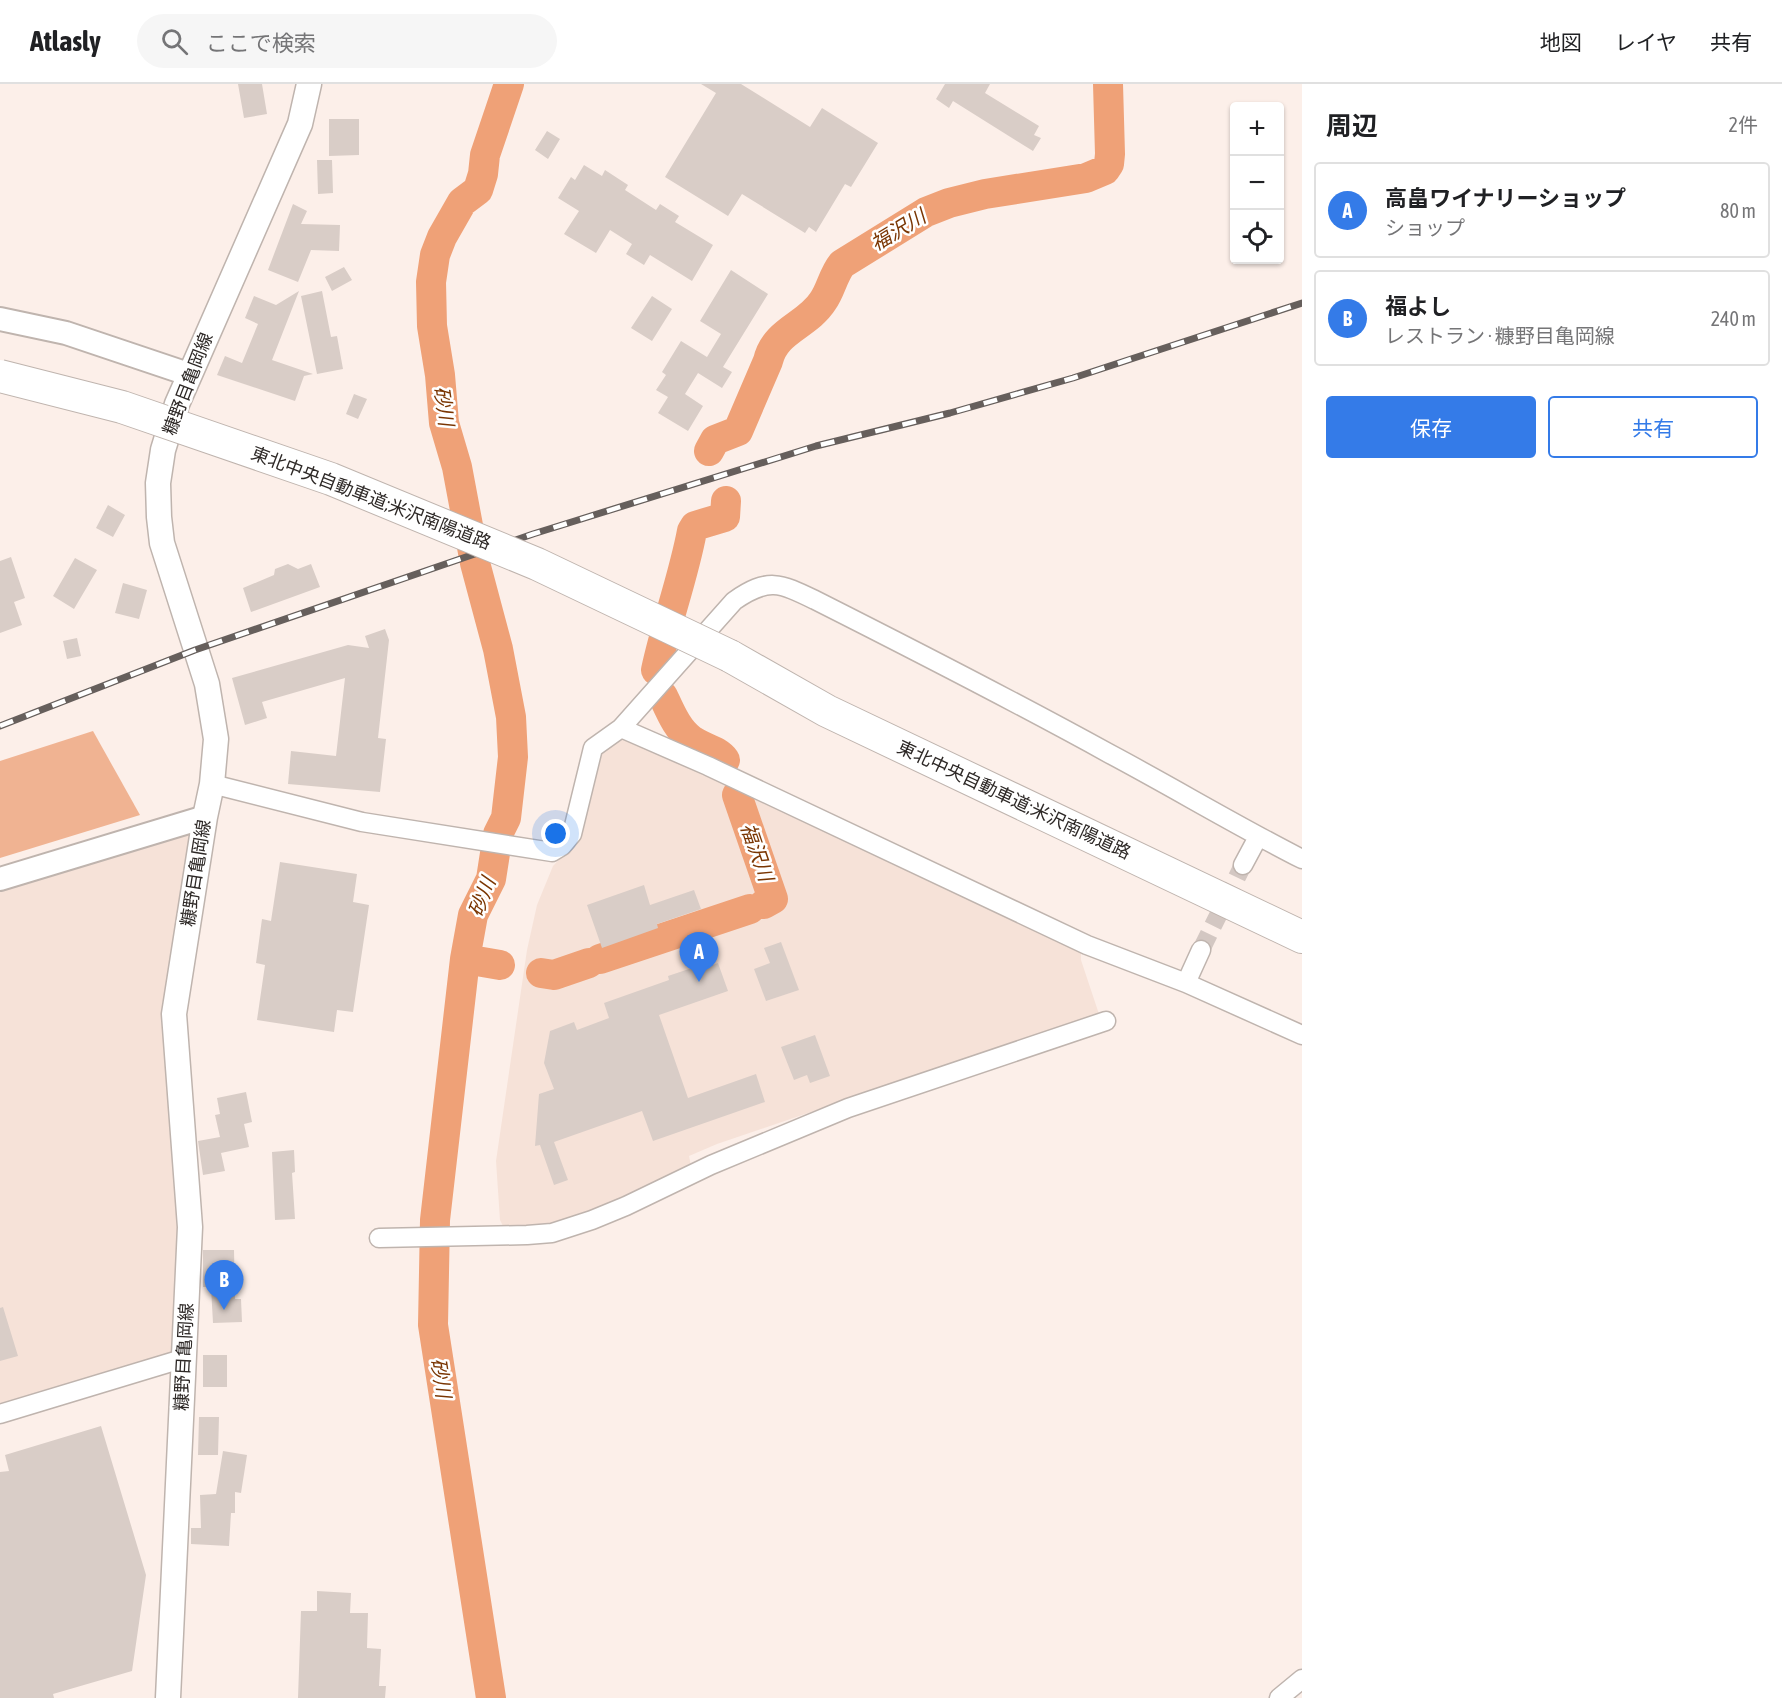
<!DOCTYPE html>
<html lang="ja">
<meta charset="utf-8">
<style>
body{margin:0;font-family:"Asap Condensed","Noto Sans JP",sans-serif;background:#f6f6f6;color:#202124}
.controls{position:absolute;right:18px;top:18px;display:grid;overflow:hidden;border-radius:6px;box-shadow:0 2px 4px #0004}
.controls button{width:54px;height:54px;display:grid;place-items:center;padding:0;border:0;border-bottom:2px solid #e0e0e0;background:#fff;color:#202124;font:30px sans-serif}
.you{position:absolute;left:556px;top:750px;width:21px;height:21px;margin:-15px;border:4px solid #fff;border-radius:50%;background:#1a73e8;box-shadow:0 0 0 9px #1a73e833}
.badge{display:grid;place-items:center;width:39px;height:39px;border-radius:50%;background:#347be8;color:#fff;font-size:20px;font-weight:700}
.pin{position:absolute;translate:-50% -50px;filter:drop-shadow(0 2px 3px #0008)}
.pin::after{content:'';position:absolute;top:32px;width:21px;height:18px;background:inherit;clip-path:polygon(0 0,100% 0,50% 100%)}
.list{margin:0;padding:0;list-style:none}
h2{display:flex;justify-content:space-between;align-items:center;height:78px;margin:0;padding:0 24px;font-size:26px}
h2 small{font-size:20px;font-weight:400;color:#757577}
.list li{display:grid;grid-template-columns:39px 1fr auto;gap:18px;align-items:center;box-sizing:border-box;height:96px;margin:0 12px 12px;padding:0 12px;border:2px solid #e0e0e0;border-radius:6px}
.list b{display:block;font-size:22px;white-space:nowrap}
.list p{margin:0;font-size:20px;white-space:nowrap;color:#757577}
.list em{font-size:20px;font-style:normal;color:#757577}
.actions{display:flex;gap:12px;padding:18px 24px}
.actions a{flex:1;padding:14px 0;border:2px solid #347be8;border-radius:6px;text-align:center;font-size:21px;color:#347be8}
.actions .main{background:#347be8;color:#fff}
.icon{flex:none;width:33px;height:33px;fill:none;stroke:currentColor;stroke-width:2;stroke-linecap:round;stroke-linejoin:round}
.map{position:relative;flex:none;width:1302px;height:1614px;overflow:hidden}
header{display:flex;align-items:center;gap:36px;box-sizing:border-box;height:84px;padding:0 30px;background:#fff;border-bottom:2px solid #e0e0e0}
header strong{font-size:28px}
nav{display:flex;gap:33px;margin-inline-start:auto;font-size:21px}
.search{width:420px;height:54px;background:#f6f6f6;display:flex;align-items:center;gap:15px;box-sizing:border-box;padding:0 21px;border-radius:33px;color:#757577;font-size:22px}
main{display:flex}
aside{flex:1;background:#fff}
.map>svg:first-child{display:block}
</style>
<header>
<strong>Atlasly</strong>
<div class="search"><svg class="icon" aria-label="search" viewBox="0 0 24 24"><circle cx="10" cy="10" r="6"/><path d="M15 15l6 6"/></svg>ここで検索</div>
<nav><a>地図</a><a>レイヤ</a><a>共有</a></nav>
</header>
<main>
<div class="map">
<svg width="1302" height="1614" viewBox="0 0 1302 1614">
<rect width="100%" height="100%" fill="#fcefe9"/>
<path fill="#f6e2d8" d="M623,653l367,172 91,39v12l19,57 -134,42 -249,85 -28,12 2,10 -105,48 -27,8 -33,5 -22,1 -4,-8 -4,-59 31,-211 10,-45 16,-39 15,-16 30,-99z
M205,733l-31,197 11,344 -185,56v-535z"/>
<path fill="#f0b392" d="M93,647l47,84 -140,43v-97z"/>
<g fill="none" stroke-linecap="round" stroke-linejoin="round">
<path stroke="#efa177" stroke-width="30" d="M709,367l6,-11 23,-9 30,-70c7,-31 39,-35 55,-60 8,-11 10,-26 19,-37l84,-52 23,-9 36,-9 101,-16 19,-8 4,-6 1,-10 -2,-70
M656,586c10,-47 27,-91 36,-139l3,-5 30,-9 1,-16
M663,612c7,15 15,35 29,44 10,8 25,9 33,20
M737,711l36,104 -9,5
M465,875l35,6
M600,875l150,-50
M541,889l13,2 35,-12
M491,1614l-58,-373 2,-105 30,-261 8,-44 18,-36 7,-45 8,-16 7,-61 -2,-40 -13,-68 -23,-86 -18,-96 -13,-44 -4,-48 -8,-49 -1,-44 4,-27 7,-18 20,-35 16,-12 5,-16 2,-19 24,-71"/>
</g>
<path fill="#d9cdc7" d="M238,0h24l5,30 -23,4z
M701,0h40l69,43 12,-19 56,35 -27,44 -6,-3 -29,48 -7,-5 -4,6 -63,-39 -14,22 -63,-39 51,-84z
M945,0h45l-5,9 54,33 -5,9 7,3 -8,13 -80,-50 -4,7 -13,-9z
M329,35h30v36l-30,1z
M547,47l13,8 -12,20 -13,-9z
M317,76h15l1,33 -15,1z
M584,81l18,11 3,-6 23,15 -3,5 31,20 4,-6 19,12 -4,6 38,23 -21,36 -42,-26 -6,10 -18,-11 6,-10 -22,-14 -14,23 -32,-19 15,-23 -21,-13 13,-21 4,3z
M293,120l14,7 -6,13 39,1 -1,26 -28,-1 -13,32 -30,-12z
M344,183l8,13 -20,11 -7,-14z
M731,186l37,24 -45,73 9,5 -10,16 -24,-15 -13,21 18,12 -15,25 -30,-18 10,-16 -12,-7 10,-15 -4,-3 19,-31 26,16 14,-23 -21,-13z
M299,207l-27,69 41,14 -9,2 -9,25 -78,-26 8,-19 17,7 16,-39 -13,-6 9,-22 22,9z
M322,207l9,46 6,-1 6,33 -26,5 -16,-78z
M652,212l20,13 -20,32 -21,-13z
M354,310l13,5 -9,20 -12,-5z
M108,421l17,10 -12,22 -17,-9z
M11,473l14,41 -11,4 8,23 -22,8v-72z
M75,474l22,12 -23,39 -21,-13z
M288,480l10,5 13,-5 9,23 -69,25 -8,-24 31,-13 1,-6z
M123,499l24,7 -8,29 -24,-6z
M385,545l4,11 -11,98 8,1 -6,53 -92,-8 3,-33 45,5 9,-78 -83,24 5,16 -22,7 -13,-47 116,-33 21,3 -4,-12z
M77,554l4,18 -14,3 -4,-18z
M280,778l77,12 -4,28 16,3 -16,107 -16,-2 -3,22 -77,-12 8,-55 -9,-2 6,-44 9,2z
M644,801l6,20 44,-15 7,19 -44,15 1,4 -56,20 -15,-43z
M781,858l18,48 -33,11 -12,-32 16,-6 -6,-15z
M718,879l10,28 -69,24 29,83 68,-24 9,28 -112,39 -11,-30 -88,31 14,38 -14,5 -14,-40 -5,1 4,-52 15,-5 -10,-26 6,-32 24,-9 3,8 32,-12 -5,-15 65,-23 -1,-4 36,-12 1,4z
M815,951l15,41 -20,7 -3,-8 -13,5 -13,-33z
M246,1008l6,30 -8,2 5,23 -28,6 4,18 -22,4 -5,-34 22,-4 -5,-22 5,-1 -3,-16z
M294,1066l1,22 -3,1 3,46 -20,1 -3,-68z
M203,1166h31l1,49h6l1,23 -29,1 -2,-36h-8z
M3,1223l15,49 -18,5v-53z
M203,1271h24v32h-24z
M199,1333h20l-1,38h-20z
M101,1342l45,149 -14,96 -79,23 1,4h-54v-226l9,-1 -4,-16z
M223,1367l24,4 -6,38 -6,-1v21h-4l-2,33 -38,-2v-16h10l-1,-33 16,-1z
M317,1507l34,2 -1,20h18l-1,35 14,1 -2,37h7l-1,12h-87l3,-87h16z"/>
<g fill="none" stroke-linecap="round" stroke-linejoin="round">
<path stroke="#d3c7c2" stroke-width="18" stroke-dasharray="18 9" stroke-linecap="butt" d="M1201,866l42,-85"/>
<defs>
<path id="minor" d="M621,644l87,38 379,179 99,38 116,52
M212,700l150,38 190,30 10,-6 10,-12 21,-86 28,-20 113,-127c34,-24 46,-18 81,-1 99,50 197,100 295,154 64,34 127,72 192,105
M1243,781l15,-28
M1186,899l15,-33
M379,1154l148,-3 25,-2 40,-13 34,-14 85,-41 137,-57 258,-87
M0,1330l185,-56
M1279,1614l23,-19"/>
<path id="tertiary" d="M0,235l66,14 122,41
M0,795l205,-62"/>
<path id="secondary" d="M168,1614l22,-471 -16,-213 31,-197 7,-33 4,-45 -9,-55 -45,-141 -3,-26 -1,-34 5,-33 14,-46 123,-280 9,-40"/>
<path id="motorway" d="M730,572l97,55 475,226"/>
</defs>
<use href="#minor" stroke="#bfb4ae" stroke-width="21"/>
<use href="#tertiary" stroke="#bfb4ae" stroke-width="26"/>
<use href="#secondary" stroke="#bfb4ae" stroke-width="27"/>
<use href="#motorway" stroke="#bfb4ae" stroke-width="34"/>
<use href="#minor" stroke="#fff" stroke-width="18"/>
<use href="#tertiary" stroke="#fff" stroke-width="22"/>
<use href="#secondary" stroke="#fff" stroke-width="24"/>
<use href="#motorway" stroke="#fff" stroke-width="32"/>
<defs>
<path id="rail" d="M0,642l195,-76 338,-116 283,-88 134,-33 123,-35 229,-75"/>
</defs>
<use href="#rail" stroke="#665f5c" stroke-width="7"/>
<use href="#rail" stroke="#fff" stroke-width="4.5" stroke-dasharray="14" stroke-linecap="butt"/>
<defs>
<path id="motorway-bridge" d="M0,292l122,31 209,72 206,85 193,92"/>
</defs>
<use href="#motorway-bridge" stroke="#bfb4ae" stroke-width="34" stroke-linecap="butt"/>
<use href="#motorway-bridge" stroke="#fff" stroke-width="32"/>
</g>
<g text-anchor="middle" stroke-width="5" stroke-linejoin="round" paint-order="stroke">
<g font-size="18" fill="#2d2826" stroke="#fff">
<text transform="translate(188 300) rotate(-69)" y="6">糠野目亀岡線</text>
<text transform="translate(371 414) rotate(21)" y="6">東北中央自動車道;米沢南陽道路</text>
<text transform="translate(1014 716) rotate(25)" y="6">東北中央自動車道;米沢南陽道路</text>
<text transform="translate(196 789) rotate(-81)" y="6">糠野目亀岡線</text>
<text transform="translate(184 1273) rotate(-87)" y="6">糠野目亀岡線</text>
</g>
<g font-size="20" font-style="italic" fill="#7a3502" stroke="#fff">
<text transform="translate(898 146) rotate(-31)" y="7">福沢川</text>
<text transform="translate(444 322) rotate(82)" y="7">砂川</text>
<text transform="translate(757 768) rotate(71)" y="7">福沢川</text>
<text transform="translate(482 813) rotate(-69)" y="7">砂川</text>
<text transform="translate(441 1294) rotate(81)" y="7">砂川</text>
</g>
</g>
</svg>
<div class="controls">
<button>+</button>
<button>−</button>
<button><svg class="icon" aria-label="locate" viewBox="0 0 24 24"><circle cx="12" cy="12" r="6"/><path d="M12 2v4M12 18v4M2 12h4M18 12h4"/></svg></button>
</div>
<div class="you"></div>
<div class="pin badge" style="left:699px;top:898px">A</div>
<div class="pin badge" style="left:224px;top:1226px">B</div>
</div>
<aside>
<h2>周辺<small>2件</small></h2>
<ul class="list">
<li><span class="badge">A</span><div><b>高畠ワイナリーショップ</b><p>ショップ</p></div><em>80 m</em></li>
<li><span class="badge">B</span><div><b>福よし</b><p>レストラン · 糠野目亀岡線</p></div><em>240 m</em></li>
</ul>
<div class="actions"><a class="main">保存</a><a>共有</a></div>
</aside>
</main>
